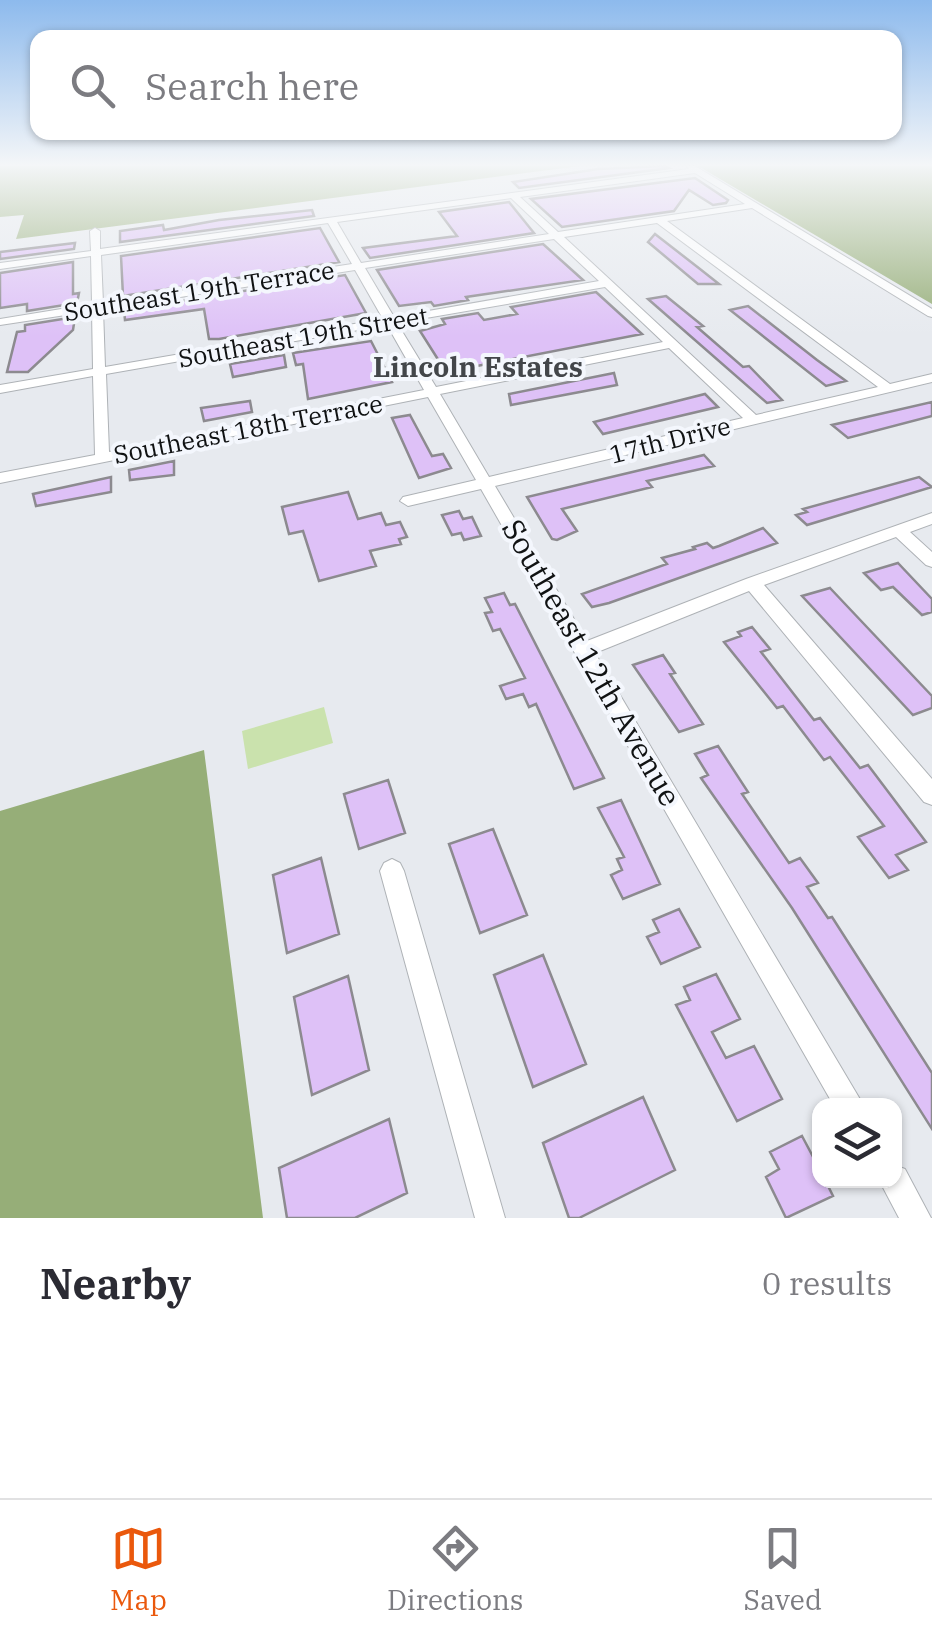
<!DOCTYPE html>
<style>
body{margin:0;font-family:"IBM Plex Serif",serif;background:#f2f2f3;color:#2b2b33}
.controls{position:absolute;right:30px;bottom:30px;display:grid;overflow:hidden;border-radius:20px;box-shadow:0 2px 8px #0004}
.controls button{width:90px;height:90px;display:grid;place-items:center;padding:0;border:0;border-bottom:2px solid #e1e1e2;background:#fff;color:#2b2b33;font:50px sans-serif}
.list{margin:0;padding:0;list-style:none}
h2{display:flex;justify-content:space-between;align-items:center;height:130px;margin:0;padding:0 40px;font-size:42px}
h2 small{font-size:32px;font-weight:400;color:#7c7c81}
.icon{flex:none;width:55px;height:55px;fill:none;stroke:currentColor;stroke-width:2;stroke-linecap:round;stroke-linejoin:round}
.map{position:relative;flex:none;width:932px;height:1218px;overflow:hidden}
.search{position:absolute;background:#fff;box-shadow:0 2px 8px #0004;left:30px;right:30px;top:30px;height:110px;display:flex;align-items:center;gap:25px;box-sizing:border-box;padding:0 35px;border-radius:20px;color:#7c7c81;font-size:38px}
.sheet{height:280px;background:#fff}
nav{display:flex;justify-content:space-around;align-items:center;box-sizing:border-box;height:140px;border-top:2px solid #e1e1e2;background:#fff;font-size:28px;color:#7c7c81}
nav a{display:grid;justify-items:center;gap:5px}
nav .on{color:#ea580c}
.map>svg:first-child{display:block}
</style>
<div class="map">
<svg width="932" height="1218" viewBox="0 0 932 1218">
<rect width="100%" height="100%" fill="#e7eaef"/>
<path fill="#cae2ad" d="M324,707l9,36 -85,26 -6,-38z"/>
<path fill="#96ae78" d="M0,166h580l-564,73 8,-24 -24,2z
M698,166h234v138z
M204,750l59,468h-263v-407z"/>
<path fill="#dec1f7" stroke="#8c8a8f" stroke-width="2.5" d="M665,166l4,2 -150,20 -6,-6 85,-13z
M695,178l33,22 -2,3 -13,2 -24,-15 -15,21 -112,16 -31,-28z
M509,202l25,31 -164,25 -7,-10 94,-12 -18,-24z
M312,210l2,6 -194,26v-11l43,-6 1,5 55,-10z
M320,228l19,34 -216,34 -2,-40z
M655,234l45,35 19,15h-21l-50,-42z
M75,243l-1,6 -74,10v-7z
M543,244l40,36 -117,17 2,3 -34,6 -3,-4 -32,4 -22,-36z
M73,262v32l6,-1 -2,10 -50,8v-7l-27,4v-35z
M345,275l21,38 -147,26h-10l-5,-30 -79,11 -1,-10z
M596,292l46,42 -196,38 -26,-41 25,-7 -3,-5 36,-6 6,7 33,-6 -6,-7z
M666,296l37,30 -6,1 46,40 6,-1 33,34 -15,3 -119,-104z
M748,306l69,54 29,21 -20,5 -96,-76z
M75,317l-2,13 -45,42h-21l10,-40 8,-1v-6z
M371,341l21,41 -84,17 -5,-35 -7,1 -3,-12z
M284,355l2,12 -53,10 -3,-13z
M614,373l3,12 -106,20 -2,-11z
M705,394l13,13 -115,27 -9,-12z
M250,401l2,11 -48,9 -3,-13z
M932,402v14l-84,22 -16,-13z
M410,415l22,41 11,-2 8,14 -32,10 -27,-60z
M704,455l10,11 -67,15 5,6 -90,22 15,22 -20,9 -5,-1 -25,-42z
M174,461v14l-44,5 -1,-10z
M111,477v15l-75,14 -3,-12z
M919,477l13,10 -125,38 -11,-10 11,-3 -4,-3z
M348,492l10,27 23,-6 5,12 14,-3 7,15 -8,2 2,5 -31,7 6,15 -57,15 -16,-50 -14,3 -7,-27z
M459,511l4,8 9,-2 9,19 -17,4 -3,-7 -9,2 -10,-20z
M763,528l14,15 -168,60 -17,4 -10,-13 85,-30 -5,-6 33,-9 -2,-2 14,-4 6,5 6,-2z
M898,563l34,36v13l-10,3 -29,-28 -12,3 -17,-17z
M830,588l102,108v12l-19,7 -111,-119z
M504,593l6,12 5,-1 89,174 -30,11 -38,-85 -7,3 -6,-13 -17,5 -6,-13 25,-8 -25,-49 -7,2 -8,-18 7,-1 -7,-14z
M752,627l18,22 -9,3 53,68 6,-2 40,50 8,-3 58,77 -30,13 12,15 -19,8 -31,-41 26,-11 -54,-69 -6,3 -41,-54 -6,2 -53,-66 17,-6 -3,-4z
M663,655l12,18 -5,1 33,50 -24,8 -46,-67z
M718,746l30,46 -6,2 47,69 11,-5 18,25 -11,4 21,31 4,-1 100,156v56l-140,-221 -91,-130 7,-3 -13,-21z
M388,780l17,53 -46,16 -15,-55z
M621,800l39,84 -37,15 -12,-24 11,-5 -5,-11 7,-2 -26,-49z
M493,829l34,86 -47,18 -31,-89z
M321,858l18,76 -52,19 -14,-78z
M679,909l21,38 -39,17 -14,-27 12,-5 -6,-12z
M543,955l43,109 -53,23 -39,-112z
M716,974l24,45 -28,13 14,26 28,-12 28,53 -45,22 -61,-116 14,-5 -6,-13z
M348,976l21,94 -57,25 -18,-98z
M643,1097l32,73 -96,48h-10l-26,-75z
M389,1119l18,74 -52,25h-68l-8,-50z
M802,1136l18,34v10h5l8,16 -47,22 -20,-41 13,-8 -9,-17z"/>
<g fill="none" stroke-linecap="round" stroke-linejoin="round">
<defs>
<path id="street" d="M686,166h9l237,143v8l-4,-1 -176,-108 -85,13 223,163 42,-10v8l-437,104 92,155 159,-62 186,-66v11l-22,8 22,20v15l-6,-2 -30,-28 -132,48 168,194v26l-8,-3 -175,-211 -154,62 269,453h-30l-353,-617 -73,17 -8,-5 3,-4 73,-17 -48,-83 -428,86v-10l95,-18 -2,-79 -93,17v-8l93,-16 -1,-58 -92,14v-6l92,-15 -1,-48 -91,13v-6l91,-12 -1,-20 5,-3 5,3v18l589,-80zM695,173l50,31 -187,28 -38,-35zM511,198l38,36 -188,29 -24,-41zM328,223l24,41 -249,39 -2,-48zM657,223l221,164 -122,28 -192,-178zM554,239l45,42 -205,36 -29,-49zM355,270l28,49 -278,48 -2,-58zM605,287l58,55 -227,45 -39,-64zM387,325l37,65 -315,62 -3,-78zM669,348l74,70 -254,59 -49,-83z
M392,859l8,4 4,8 101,347h-30l-95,-347 4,-8z
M894,1165l11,4 26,49h-32l-20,-38h15z"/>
</defs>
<use href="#street" stroke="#aeb2b6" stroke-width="2"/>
<use href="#street" fill="#fff" fill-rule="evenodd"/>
</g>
<linearGradient id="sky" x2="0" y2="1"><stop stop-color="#8dbaed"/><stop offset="0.49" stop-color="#f4f6f8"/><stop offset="1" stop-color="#f4f6f8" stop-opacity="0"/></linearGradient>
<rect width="932" height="336" fill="url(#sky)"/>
<g text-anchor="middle" stroke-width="8" stroke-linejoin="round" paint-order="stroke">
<g font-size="25" fill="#101213" stroke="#f4f7fd">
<text transform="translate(199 291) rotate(-9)" y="9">Southeast 19th Terrace</text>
<text transform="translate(303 337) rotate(-10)" y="9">Southeast 19th Street</text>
<text transform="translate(248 429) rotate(-11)" y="9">Southeast 18th Terrace</text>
<text transform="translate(670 440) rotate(-14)" y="9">17th Drive</text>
</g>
<g font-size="28" font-weight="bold" fill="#43464a" stroke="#f4f7fd">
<text x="478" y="377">Lincoln Estates</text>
</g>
<g font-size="30" fill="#101213" stroke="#f4f7fd">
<text transform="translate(591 663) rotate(60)" y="10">Southeast 12th Avenue</text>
</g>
</g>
</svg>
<div class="controls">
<button><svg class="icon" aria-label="layers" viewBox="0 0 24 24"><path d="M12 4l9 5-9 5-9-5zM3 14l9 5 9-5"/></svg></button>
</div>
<div class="search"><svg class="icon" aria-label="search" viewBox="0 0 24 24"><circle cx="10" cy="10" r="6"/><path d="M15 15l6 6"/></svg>Search here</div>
</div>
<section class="sheet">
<h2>Nearby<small>0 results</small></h2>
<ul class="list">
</ul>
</section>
<nav>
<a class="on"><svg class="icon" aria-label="map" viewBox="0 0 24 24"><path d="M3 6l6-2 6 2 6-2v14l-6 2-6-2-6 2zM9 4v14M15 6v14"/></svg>Map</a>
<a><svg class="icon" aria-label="directions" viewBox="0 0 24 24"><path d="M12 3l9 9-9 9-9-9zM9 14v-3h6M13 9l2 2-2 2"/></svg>Directions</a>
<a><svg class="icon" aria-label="saved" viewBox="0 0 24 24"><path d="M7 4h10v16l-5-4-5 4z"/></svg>Saved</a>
</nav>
